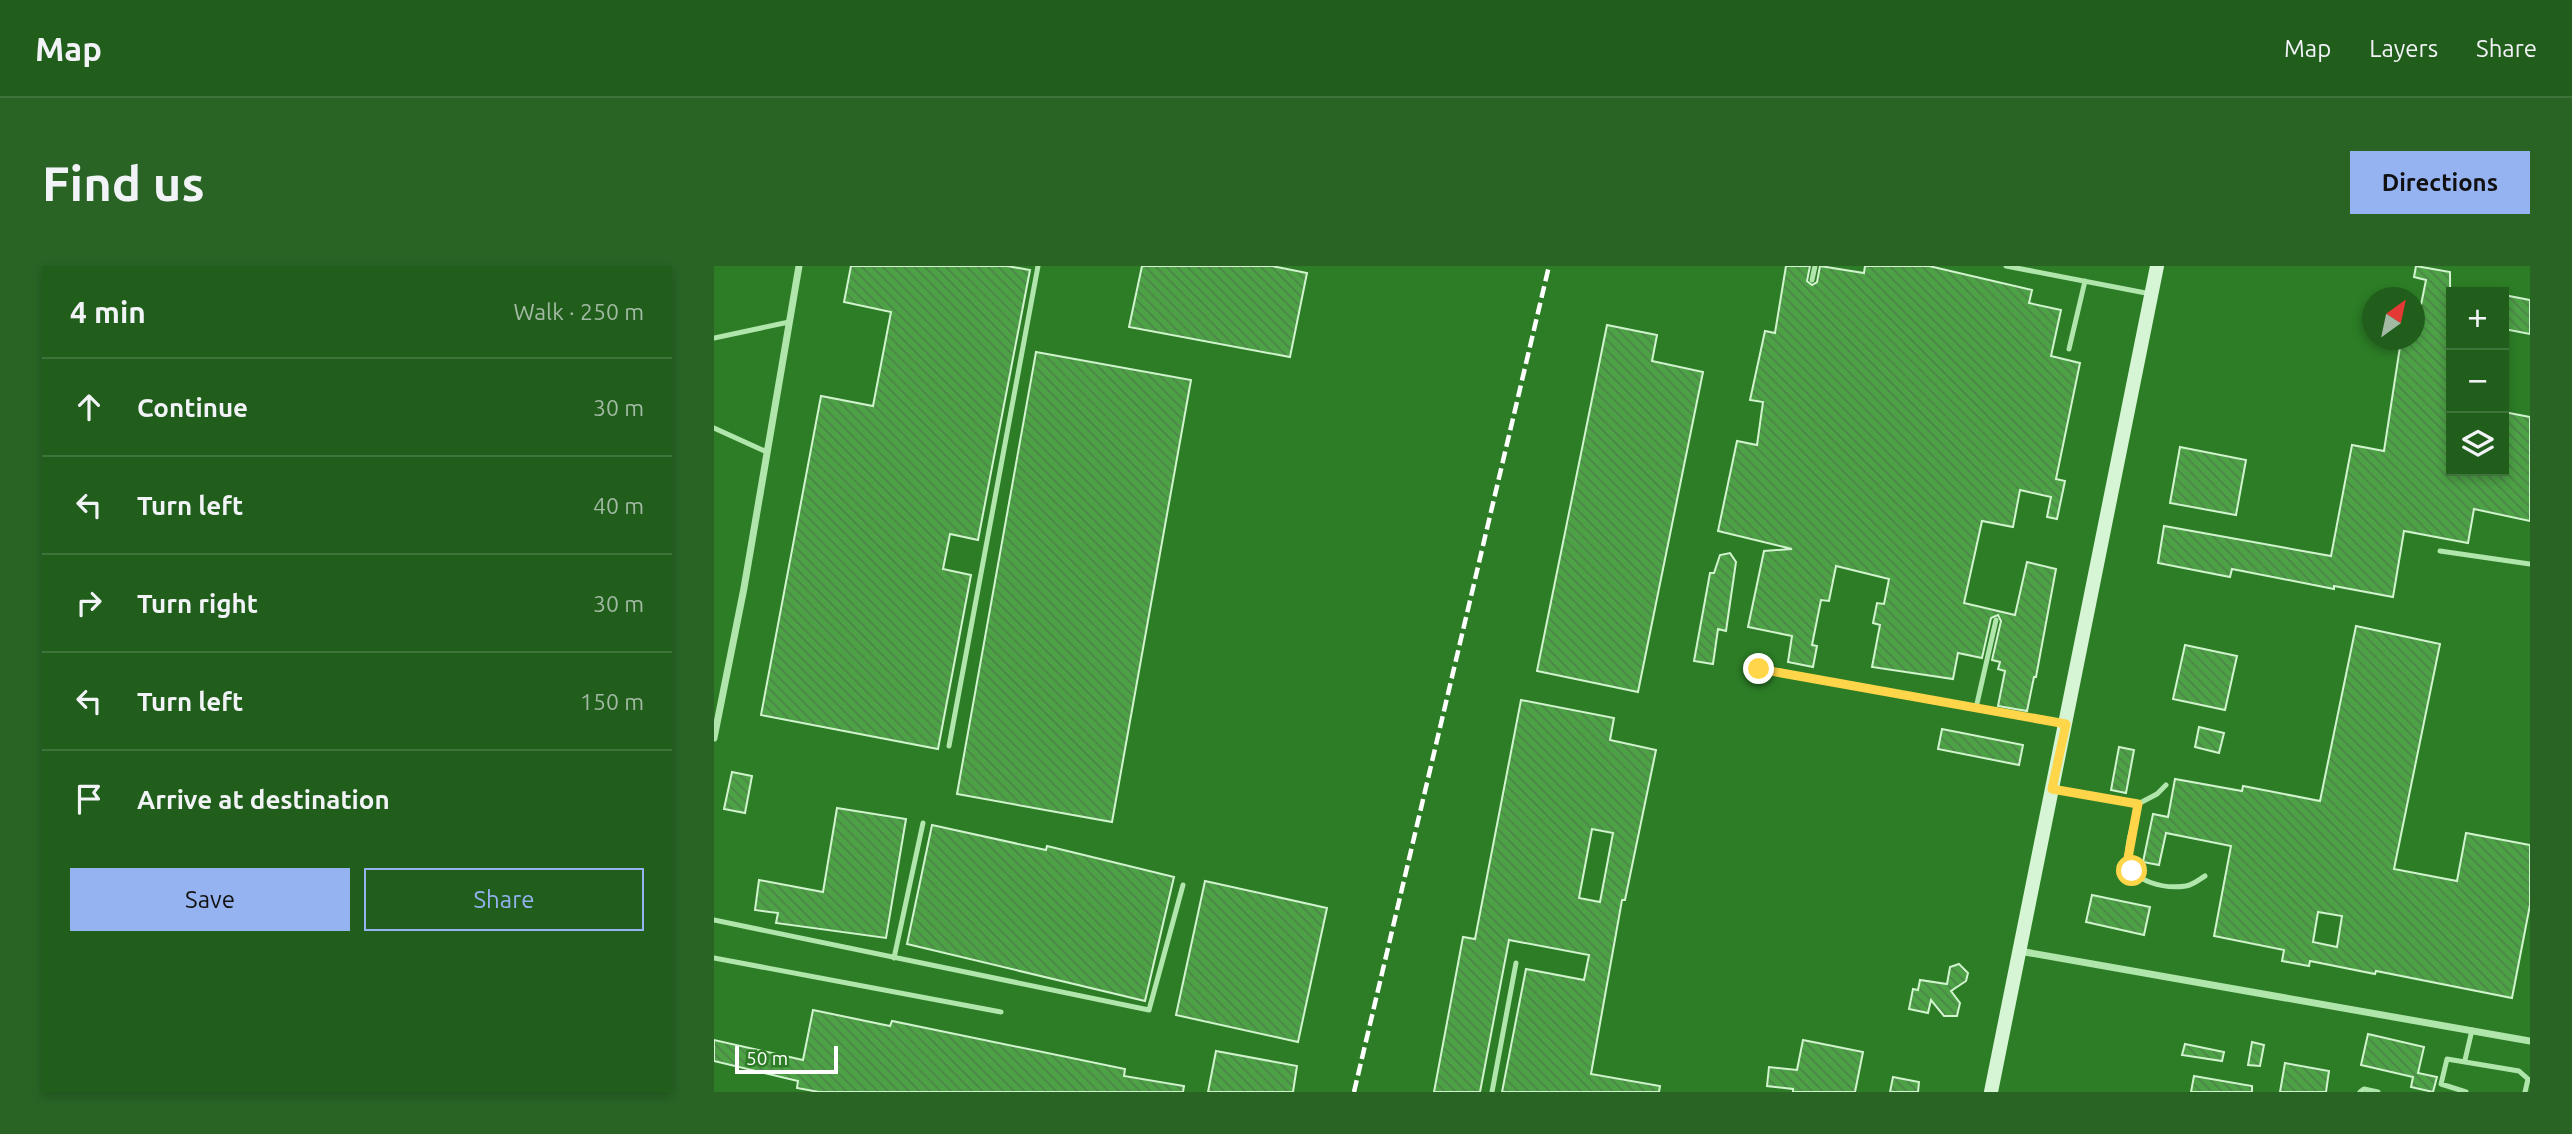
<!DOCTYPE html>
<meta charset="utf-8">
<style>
body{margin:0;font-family:Ubuntu,sans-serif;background:#296425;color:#f1f3f6}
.controls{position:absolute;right:21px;top:21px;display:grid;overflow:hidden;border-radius:0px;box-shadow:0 4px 10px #0003}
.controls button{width:63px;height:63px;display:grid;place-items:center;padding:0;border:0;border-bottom:2px solid #3e733b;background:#215e1c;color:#f1f3f6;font:35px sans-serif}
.compass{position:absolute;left:1648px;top:21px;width:63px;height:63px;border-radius:50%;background:#215e1c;box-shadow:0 4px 10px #0003;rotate:33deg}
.scale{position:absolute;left:21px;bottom:18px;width:103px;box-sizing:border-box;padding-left:7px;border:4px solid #fff;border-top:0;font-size:19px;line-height:24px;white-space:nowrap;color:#fff;-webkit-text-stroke:5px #2c7d26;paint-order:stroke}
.stop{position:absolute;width:21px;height:21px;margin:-16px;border:5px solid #ffd54a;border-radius:50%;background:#fff}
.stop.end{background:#ffd54a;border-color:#fff;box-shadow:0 2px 7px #0008}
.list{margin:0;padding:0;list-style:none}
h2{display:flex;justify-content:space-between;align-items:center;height:91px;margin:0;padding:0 28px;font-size:30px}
h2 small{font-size:23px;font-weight:400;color:#a2baa3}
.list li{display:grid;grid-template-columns:46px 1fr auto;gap:21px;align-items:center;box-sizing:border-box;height:98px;padding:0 28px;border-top:2px solid #3e733b}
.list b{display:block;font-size:26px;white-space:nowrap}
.list em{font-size:23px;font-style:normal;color:#a2baa3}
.actions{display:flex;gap:14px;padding:21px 28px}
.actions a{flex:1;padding:16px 0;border:2px solid #95b2f1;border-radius:0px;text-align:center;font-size:24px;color:#95b2f1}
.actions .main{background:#95b2f1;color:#111}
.icon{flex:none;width:38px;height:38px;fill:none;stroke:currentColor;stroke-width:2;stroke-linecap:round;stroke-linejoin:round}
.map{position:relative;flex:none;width:1816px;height:826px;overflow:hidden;border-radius:0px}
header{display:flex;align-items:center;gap:42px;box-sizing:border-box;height:98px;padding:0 35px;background:#215e1c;border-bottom:2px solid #3e733b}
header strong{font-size:33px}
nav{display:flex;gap:38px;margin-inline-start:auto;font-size:24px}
.intro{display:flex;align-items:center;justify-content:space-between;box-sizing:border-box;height:168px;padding:0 42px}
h1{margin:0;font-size:49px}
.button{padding:18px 32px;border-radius:0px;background:#95b2f1;color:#111;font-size:24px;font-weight:700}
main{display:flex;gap:42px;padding:0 42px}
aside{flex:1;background:#215e1c;border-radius:0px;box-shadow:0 4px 10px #0003}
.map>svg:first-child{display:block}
</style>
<header>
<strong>Map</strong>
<nav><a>Map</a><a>Layers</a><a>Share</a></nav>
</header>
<div class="intro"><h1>Find us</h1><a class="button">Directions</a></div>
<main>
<aside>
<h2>4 min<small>Walk · 250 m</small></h2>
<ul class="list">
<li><svg class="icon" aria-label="ahead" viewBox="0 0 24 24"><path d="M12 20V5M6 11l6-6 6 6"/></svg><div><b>Continue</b></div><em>30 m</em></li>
<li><svg class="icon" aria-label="left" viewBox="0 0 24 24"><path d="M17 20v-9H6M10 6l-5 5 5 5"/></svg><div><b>Turn left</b></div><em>40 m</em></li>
<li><svg class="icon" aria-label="right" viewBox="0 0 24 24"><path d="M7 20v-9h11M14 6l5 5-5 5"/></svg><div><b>Turn right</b></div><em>30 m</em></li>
<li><svg class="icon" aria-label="left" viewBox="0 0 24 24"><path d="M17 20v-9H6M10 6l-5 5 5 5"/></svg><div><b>Turn left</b></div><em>150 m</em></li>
<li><svg class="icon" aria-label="arrive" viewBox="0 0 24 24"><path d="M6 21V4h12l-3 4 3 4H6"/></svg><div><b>Arrive at destination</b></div></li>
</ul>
<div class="actions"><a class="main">Save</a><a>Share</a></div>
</aside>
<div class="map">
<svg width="1816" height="826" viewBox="0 0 1816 826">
<defs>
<pattern id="building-back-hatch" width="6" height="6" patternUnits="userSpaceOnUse" patternTransform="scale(1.75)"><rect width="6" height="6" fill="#4da246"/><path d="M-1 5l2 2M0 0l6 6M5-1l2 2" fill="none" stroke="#4d8448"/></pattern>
</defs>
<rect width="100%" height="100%" fill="#2c7d26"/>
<path fill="url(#building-back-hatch)" stroke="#d1f4ce" stroke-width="2" fill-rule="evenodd" d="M137,0h156l23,4 -52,270 -28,-6 -7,35 28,6 -33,174 -177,-34 60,-319 52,10 18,-94 -47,-10z
M428,0h130l35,7 -17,84 -161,-30z
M1072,0h24l-3,15 5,4 5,-3 3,-16 44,7 1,-7h64l103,24 -3,13 32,7 -10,46 29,7 -24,116 9,2 -8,38 -10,-2 4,-20 -31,-7 -7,37 -31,-6 -18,82 51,12 12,-53 29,7 -20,108h-2l-7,34 -29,-5 7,-35 -7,-2 2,-7 -8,-2 9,-39 -3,-6 -7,3 -9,40 -24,-5 -5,26 -81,-12 8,-42 -7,-2 4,-20 7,1 5,-25 -53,-13 -7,35 -8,-1 -9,45 5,1 -4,21 -25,-5 4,-26 -44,-9 16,-76 28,-2 -74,-18 19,-90 20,4 6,-43 -13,-2 15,-69 10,2z
M1702,0l34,6 1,199h53v-59l26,5v104l-56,-12 -6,34 -64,-12 -11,66 -59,-11v3l-102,-20 -2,8 -72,-14 6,-37 167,30 21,-111 32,6 17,-111h13l12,-60 -12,-3z
M1790,29l26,5v34l-26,-5z
M893,59l50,10 -5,26 51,11 -65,320 -101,-21z
M322,86l155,28 -79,442 -155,-28z
M1466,181l66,13 -10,55 -66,-12z
M1016,287l6,9 -10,69 -8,-2 -5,35 -19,-3 16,-88h4l6,-18z
M1642,360l84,18 -46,225 63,12 9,-48 64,12v60l-18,93 -136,-27 -1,3 -65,-13 -1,5 -27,-5 2,-11 -70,-14 17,-90 -65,-13 -7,32 -16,-3 10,-48 15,3 7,-38 67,12 1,-5 77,15zM1604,646l24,4 -5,31 -24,-5z
M1471,379l52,11 -12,54 -52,-11z
M807,434l93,18 -4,22 46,10 -31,150h-3l-31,174 69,12 -1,6h-157l24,-123 58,11 5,-25 -80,-15 -29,152h-46l29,-155 12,2zM878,563l21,4 -13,69 -21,-4z
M1485,461l25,6 -5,20 -24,-6z
M1228,463l81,16 -4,20 -81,-16z
M1405,481l15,3 -8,43 -15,-3z
M18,506l20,4 -7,37 -21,-4z
M123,542l69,11 -20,119 -110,-15 2,-10 -23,-3 4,-30 64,12z
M218,559l114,25 1,-4 127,31 -29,124 -238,-57z
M491,615l122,27 -29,134 -122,-27z
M1378,629l58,12 -6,28 -58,-13z
M1245,698l9,9 -2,8 -15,10 9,12 -3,13h-13l-13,-16 -3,13 -19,-4 4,-20 5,1 2,-10 27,4 3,-17z
M99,744l77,16 2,-5 233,48 -1,7 60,10 -1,6h-364l-22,-4 1,-7 -84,-20v-21l89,20z
M1654,768l56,13 -6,26 19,4 -4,15 -22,-5 2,-10 -52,-12z
M1089,774l60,12 -8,40h-62v-3l-26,-3 2,-19 28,3z
M1538,776l12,3 -4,21 -12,-1z
M1471,778l39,8 -2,9 -40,-6z
M502,785l81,15 -4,26h-85z
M1571,797l44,8 -3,21h-46z
M1480,810l58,10v6h-61z
M1179,811l26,5 -1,10h-28z"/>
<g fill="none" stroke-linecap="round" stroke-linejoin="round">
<path stroke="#b0e5ab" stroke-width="5" d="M1292,0l145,28
M1098,14l3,-14
M0,72l75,-16
M1355,83l16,-68
M0,162l53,24
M1726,285l90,13
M1045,403l303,54
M1262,442l20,-88
M235,480l89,-480
M1338,523l86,15 19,-10 9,-9
M1424,538c-3,17 -12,37 -10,54 3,25 38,31 58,28 7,-1 14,-7 19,-10
M0,654l435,90 34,-125
M0,692l287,54
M180,692l29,-135
M1751,794l7,-30
M778,826l24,-129
M1646,826l4,-3 14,3
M1752,826l-25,-8 6,-25 72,12 9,8 -3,13"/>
<path stroke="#b0e5ab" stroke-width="7" d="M0,472l30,-150 55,-322
M1305,685l511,90"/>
<path stroke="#d6f5d4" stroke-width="14" d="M1277,826l166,-826"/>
<path stroke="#fff" stroke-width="4.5" stroke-dasharray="12 5" stroke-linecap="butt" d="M640,826l195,-826"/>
</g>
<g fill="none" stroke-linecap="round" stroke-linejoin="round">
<path stroke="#ffd54a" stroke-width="9" d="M1045,403l307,55 -14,65 86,15 -10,54 4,13"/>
</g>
</svg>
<div class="controls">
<button>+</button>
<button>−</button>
<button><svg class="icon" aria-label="layers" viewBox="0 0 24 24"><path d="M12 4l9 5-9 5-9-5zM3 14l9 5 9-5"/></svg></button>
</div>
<svg class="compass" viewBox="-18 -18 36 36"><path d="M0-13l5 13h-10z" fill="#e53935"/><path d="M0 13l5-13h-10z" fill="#a2baa3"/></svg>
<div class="scale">50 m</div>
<div class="stop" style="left:1418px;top:605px"></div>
<div class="stop end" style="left:1045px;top:403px"></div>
</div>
</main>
